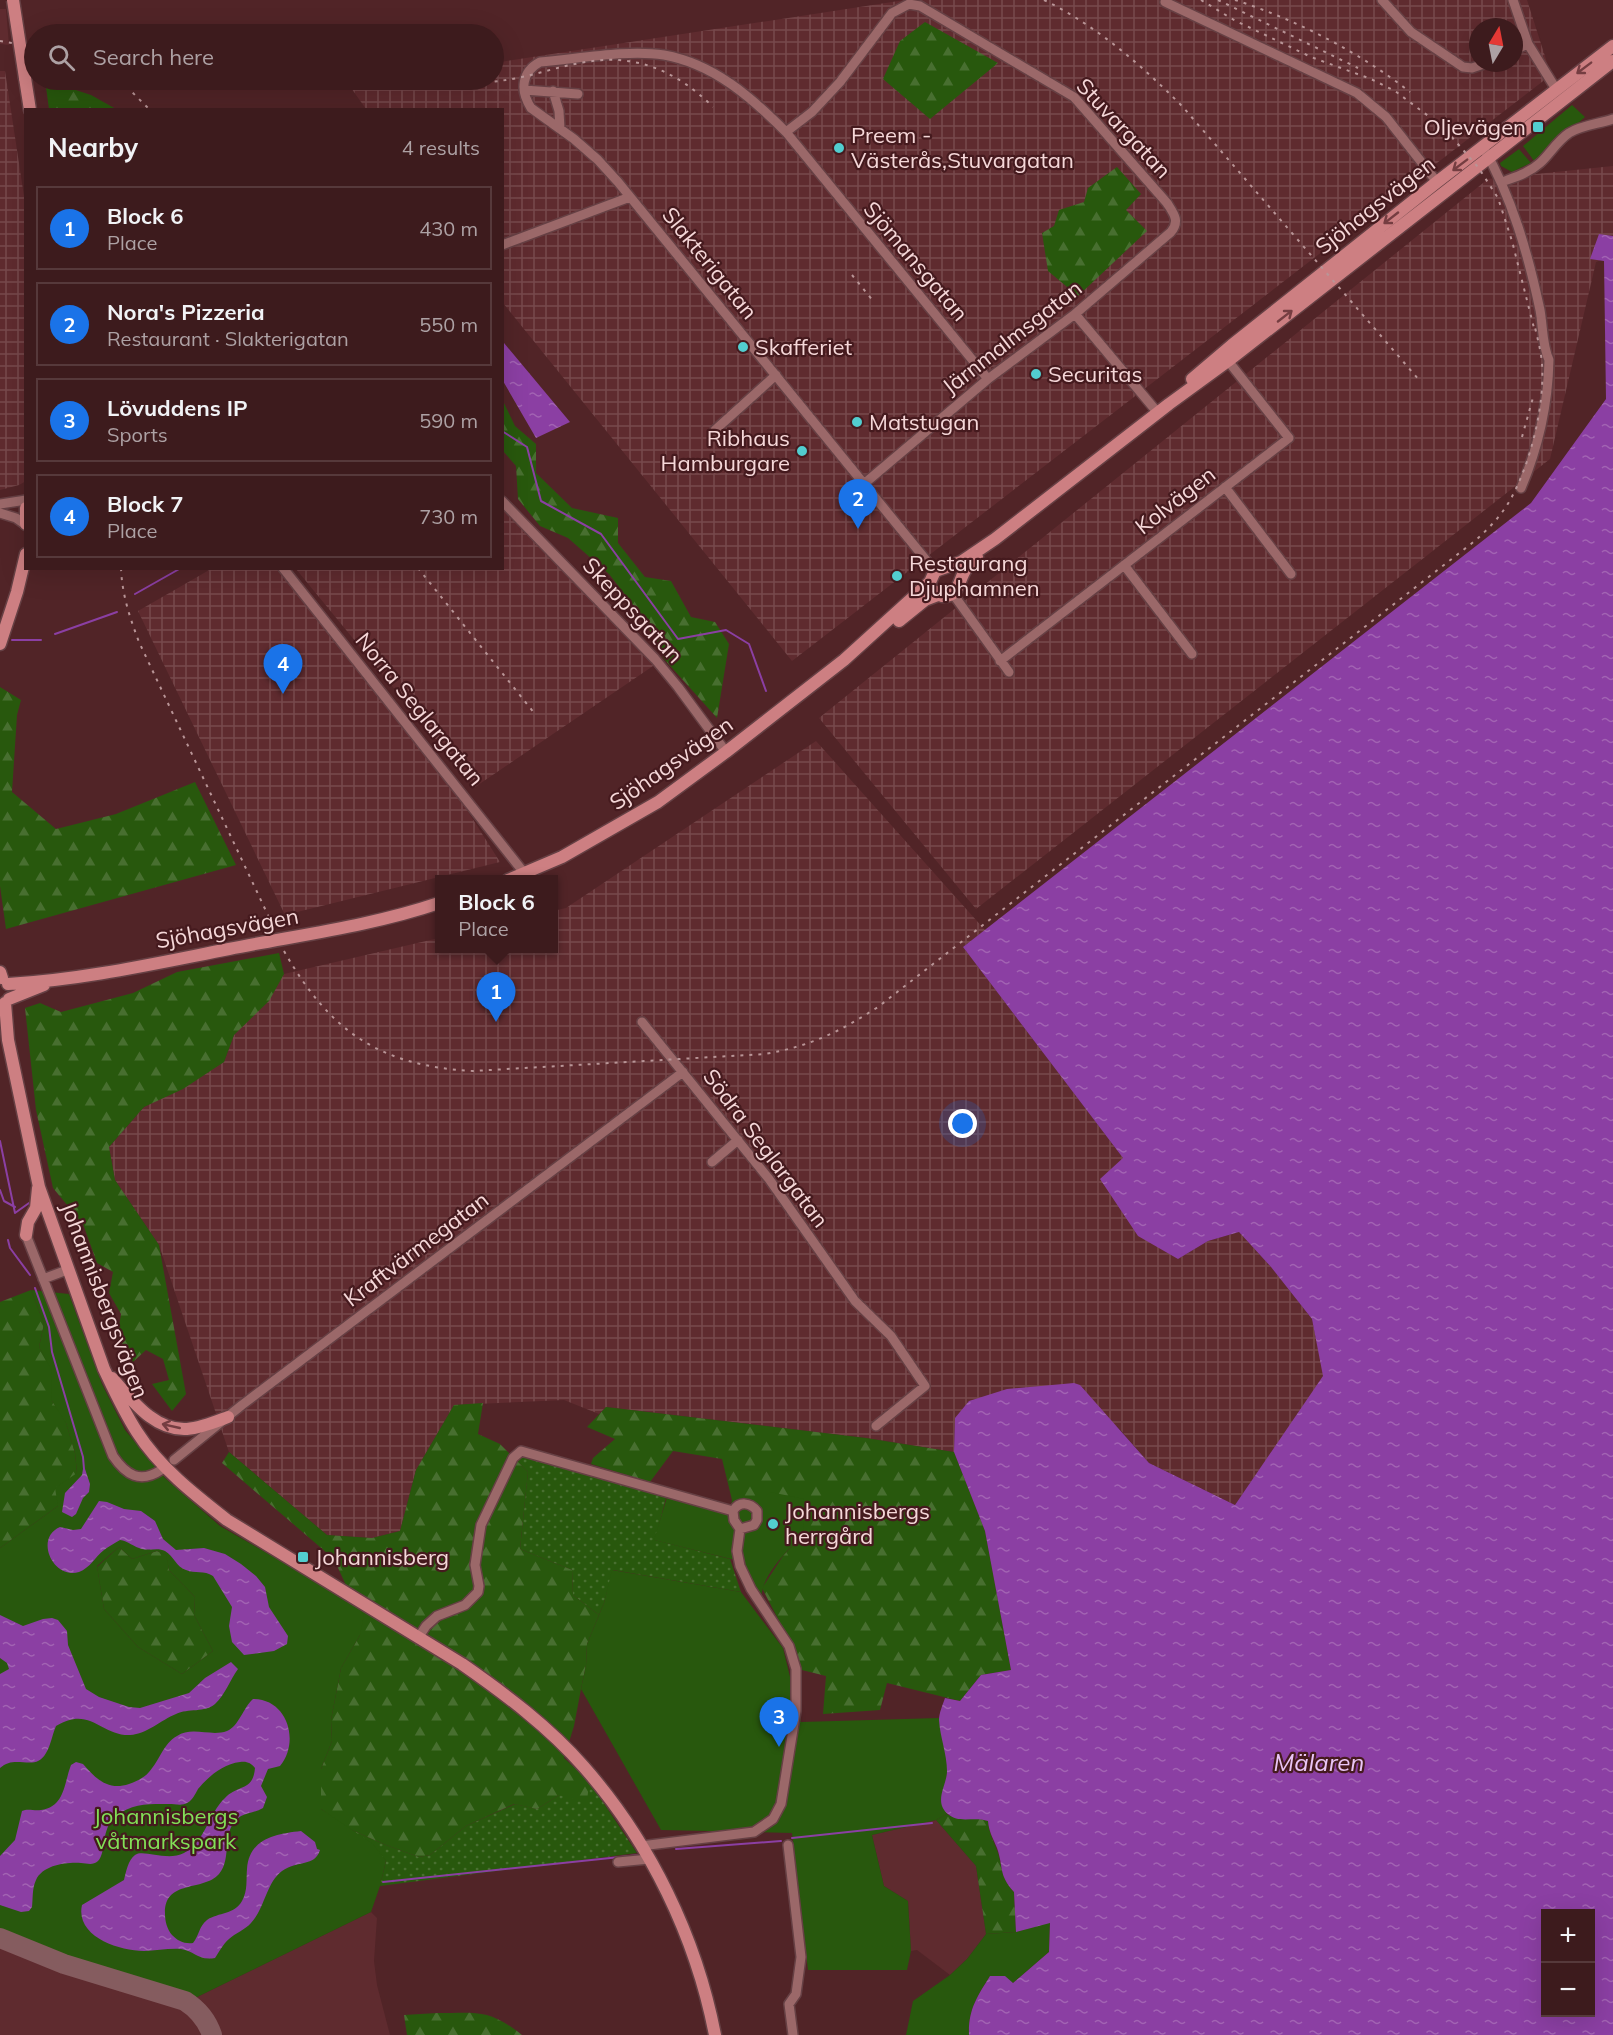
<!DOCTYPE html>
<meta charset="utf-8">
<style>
body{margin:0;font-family:Mulish,sans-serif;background:#442426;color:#f1f3f6}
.controls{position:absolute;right:18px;bottom:18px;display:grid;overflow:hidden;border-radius:0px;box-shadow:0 6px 24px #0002}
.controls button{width:54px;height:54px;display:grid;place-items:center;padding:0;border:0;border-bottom:2px solid #56393b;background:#3d1b1d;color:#f1f3f6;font:30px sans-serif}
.compass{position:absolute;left:1469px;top:18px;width:54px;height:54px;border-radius:50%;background:#3d1b1d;box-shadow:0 6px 24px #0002;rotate:10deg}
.you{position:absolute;left:963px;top:1124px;width:21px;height:21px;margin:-15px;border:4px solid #fff;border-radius:50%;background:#1a73e8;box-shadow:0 0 0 9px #1a73e833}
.badge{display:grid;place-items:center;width:39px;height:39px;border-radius:50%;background:#1a73e8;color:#fff;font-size:20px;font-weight:700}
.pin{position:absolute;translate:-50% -50px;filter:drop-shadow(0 2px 3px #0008)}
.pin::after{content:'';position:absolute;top:32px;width:21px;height:18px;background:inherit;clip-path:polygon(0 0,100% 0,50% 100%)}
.popup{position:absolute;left:435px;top:875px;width:123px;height:78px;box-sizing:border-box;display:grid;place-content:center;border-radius:0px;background:#3d1b1d;filter:drop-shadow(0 2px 4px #0005);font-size:20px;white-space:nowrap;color:#ada1a4}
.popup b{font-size:22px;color:#f1f3f6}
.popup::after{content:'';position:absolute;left:50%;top:100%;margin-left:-12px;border:12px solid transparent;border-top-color:#3d1b1d}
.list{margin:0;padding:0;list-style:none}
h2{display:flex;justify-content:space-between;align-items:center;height:78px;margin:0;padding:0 24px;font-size:26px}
h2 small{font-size:20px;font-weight:400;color:#ada1a4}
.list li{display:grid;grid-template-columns:39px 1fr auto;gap:18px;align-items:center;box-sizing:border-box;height:84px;margin:0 12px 12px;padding:0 12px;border:2px solid #56393b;border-radius:0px}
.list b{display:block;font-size:22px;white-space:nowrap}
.list p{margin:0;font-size:20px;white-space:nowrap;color:#ada1a4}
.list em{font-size:20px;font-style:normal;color:#ada1a4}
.icon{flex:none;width:33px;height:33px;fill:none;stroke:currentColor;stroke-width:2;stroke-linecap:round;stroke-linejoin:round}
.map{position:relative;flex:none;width:1613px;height:2035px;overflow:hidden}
.search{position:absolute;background:#3d1b1d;box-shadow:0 6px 24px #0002;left:24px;top:24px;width:480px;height:66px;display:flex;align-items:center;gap:15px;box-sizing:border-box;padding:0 21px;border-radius:33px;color:#ada1a4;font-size:22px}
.panel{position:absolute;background:#3d1b1d;box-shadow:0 6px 24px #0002;left:24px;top:108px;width:480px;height:462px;border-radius:0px}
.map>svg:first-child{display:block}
</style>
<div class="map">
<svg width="1613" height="2035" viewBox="0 0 1613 2035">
<defs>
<pattern id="industrial-grid" width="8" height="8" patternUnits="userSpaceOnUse" patternTransform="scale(1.5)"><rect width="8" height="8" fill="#5f2b2f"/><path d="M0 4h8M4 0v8" fill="none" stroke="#77494c"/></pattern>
<pattern id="grass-dots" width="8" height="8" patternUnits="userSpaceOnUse" patternTransform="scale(1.5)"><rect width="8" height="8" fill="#28580d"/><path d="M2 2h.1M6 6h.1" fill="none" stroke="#486f30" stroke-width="1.8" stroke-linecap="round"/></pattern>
<pattern id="forest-firs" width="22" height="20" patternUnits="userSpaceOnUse" patternTransform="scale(1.5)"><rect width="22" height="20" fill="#28580d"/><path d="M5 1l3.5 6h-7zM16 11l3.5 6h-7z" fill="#486f30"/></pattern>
<pattern id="water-ripples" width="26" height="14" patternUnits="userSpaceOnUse" patternTransform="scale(1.5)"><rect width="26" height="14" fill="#8b3fa3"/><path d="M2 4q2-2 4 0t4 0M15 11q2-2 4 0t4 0" fill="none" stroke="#a263b3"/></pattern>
</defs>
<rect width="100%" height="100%" fill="#512427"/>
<path fill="#5f2b2f" d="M0,9h6l3,36 -9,-1z
M936,1820l40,46 10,68 -19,25 -17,16 -33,-25 -6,1 -3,-50 -24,-15 -12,-51z
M371,1912l6,6 -3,43 3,24 13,50h-390v-102l59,25 132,42z"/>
<path fill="url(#industrial-grid)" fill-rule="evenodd" d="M905,0h622l24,75 -759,586 -289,-358 -1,-193 -136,-1 -17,-24 36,-5h109v-17zM1478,27h36v36h-36z
M0,71h5l20,132 1,278 -7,4 -19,5z
M1613,166v89l-17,7 -46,197 -574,450 -157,-191 669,-539z
M503,505l153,159 -181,123 -179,-218 206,-1z
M211,569h68l167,208 54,85 -215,53 -147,-304z
M816,741l169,189 -22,17 160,211 55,101 30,-18 31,-9 32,35 41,52 12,58 -89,128 -86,-42 -32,-37 -162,-8 -1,34 -88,-14 -260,-31 -7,7 -35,-14 -110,5 -38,65 -16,61 -28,7 -45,-3 -98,-83 -70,-207 -44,-65 -6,-33 35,-40 80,-45 10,-27 50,-61 155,-36v10h114v-37l13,-3z"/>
<path fill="url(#grass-dots)" d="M524,1455l143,39 -12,46 75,19 11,33 -128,-22 -9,33 -5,12 -26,-20 -1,-25 -52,-21 8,-77 -11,-11z
M589,1781l48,72 -257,33 6,-25 -41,-34 41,18 33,12 11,-2 36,-29 49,-22 22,5 22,-14z"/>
<path fill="url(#forest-firs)" d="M925,22l73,41 -68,56 -47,-40 17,-38z
M45,80l46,15 25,14h-67z
M1117,167l24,27 -15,16 21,21 -69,65 -30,-25 -6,-38 12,-7 5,-16 25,-8 4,-14z
M503,401l12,25 21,18v29l36,35 46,10v25l27,34 26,4 20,36 24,5 14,22 -12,74 -53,-59 -20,-40 -35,-45 -41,-36 -28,-12 -22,-27 -2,-33 -13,-15z
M0,687l21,13 -4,15 -5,77 44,37 60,-15 79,-32 41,83 -230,64 -6,-43z
M279,953l5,21 -15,27 -35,34 -10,27 -41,27 -39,18 -35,40 6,33 44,65 27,149 -14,17 -20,-27 17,-4 -6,-21 -17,-9 -13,12 -16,-22 4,-26 -12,-21 4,-21 -16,-9 -14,-39 -30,-36 -17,-78 -11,-102 15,-5 21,9 72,-19 44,-21z
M31,1290l13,34 -5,23 13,22v32l13,18 10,34 2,20 -19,33 -58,42v-246z
M483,1403l-5,31 22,10 28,28 -8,77 52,21 1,25 26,20 -12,29 -1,21 -5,24 -7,37 -10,32 25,23 -2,22 -28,-8 -22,14 -23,-5 -48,22 -36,29 -11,2 -33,-12 -41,-18 -24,-18v-40l11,-28 -1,-21 10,-52 19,-33 -6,-32 -20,-44 -112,-96 7,-11 98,83 45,3 28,-7 16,-61 38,-65z
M606,1407l260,31 88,14 31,79 26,139 -30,5 -21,26 -73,-18 -7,27 -57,4 3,-38 -24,-6 -11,-26 -29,-56 21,-32 20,-22 -41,-34h-30l-10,-41 -49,-8 -23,31 -59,-18 2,-6 22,-19 -28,-12z
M119,1547l13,12 25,-8 10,4 2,15 26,27 -1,18 19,36 -31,23 -44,-27 -34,-38 -7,-42z
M947,1814c17,10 24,1 41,7 1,13 6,20 10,32 5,17 3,25 16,39l2,40 -30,2 -10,-68 -40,-46z
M437,2013c40,0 51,-5 85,22h-115l-3,-20z"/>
<path fill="#28580d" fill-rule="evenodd" d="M1572,105l13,12 -19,17 -29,31 -14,-19z
M1519,149l12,14 -19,9 -11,-6 -1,-3z
M31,1290l38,4 33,90 23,46 40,48 55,48 134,77 10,12 -4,20 -19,33 -10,52 1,21 -11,28v40l52,35 13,17 -6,25 -9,26 -180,88 -132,-42 -59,-25v-385l58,-42 -3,-18 22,-15 -2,-20 -9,-30 -14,-22 -1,-32 -12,-22 5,-23zM119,1547l13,12 25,-8 9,4 3,15 26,27 -1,18 19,36 -31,23 -44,-27 -34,-38 -7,-43z
M770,1492l34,7 -1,35c-16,18 -41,40 -42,65l-18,-37 -89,-22 14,-46 63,12 1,-6h30z
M612,1570l129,22 42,56 18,74 138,-4c3,17 9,37 8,54 0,17 -11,23 0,42l-11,6 -64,15 12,51 24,15 3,50 -4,19h-99l-16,-137 -131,-3 -80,-141 5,-24 1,-21 17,-41z
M1050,1922l-1,30 -36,31 -23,-7c-13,21 -22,34 -21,59h-63l7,-34 37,-26 17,-16 19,-25 30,-2z"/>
<path fill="url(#water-ripples)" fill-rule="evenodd" d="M1599,234l14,2v1799h-644c-1,-25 8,-38 21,-59h15l8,7 36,-31 1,-29 -34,9 -2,-40c-16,-18 -10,-24 -17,-44 -4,-10 -8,-16 -9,-27 -14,-5 -29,3 -40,-7 -15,-12 -1,-29 -1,-43 0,-17 -7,-34 -8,-51 0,-7 4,-16 6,-22l15,3 21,-26 30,-5 -26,-139 -31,-79 1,-34 14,-17 38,-12 67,-6 6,2 69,78 86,42 88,-129 -11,-57 -41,-52 -32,-35 -31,9 -30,18 -40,-23 -38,-57 23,-21 -160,-211 568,-444 75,-104 -2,-138 -14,-2zM1546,1914h44v98h-44z
M504,343l66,79 -34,16 -33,-57z
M83,1469h2l5,15 -1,8 -6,6 -7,16 -4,3 -10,-5 3,-19 17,-18z
M99,1501l8,1 17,7 17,2 14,10 8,18 13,11 28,-2 21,6 16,10 15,12 9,11 4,20 19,29 -1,8 -13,7 -30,4 -12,-13 -3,-16 3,-19 -19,-31c-9,-6 -18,-2 -27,-6 -10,-3 -12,-14 -21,-19 -7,-4 -15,0 -23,-2 -8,-2 -14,-8 -22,-9 -5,3 -11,6 -16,10 -9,7 -14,18 -25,22 -26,8 -45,-34 -19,-45l13,3 8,-1z
M0,1615l23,11 20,-7 9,-1 6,2 9,11 1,14 18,44 13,8 30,10 11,1 49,-15 16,-15 26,-16 7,7c-8,11 -13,26 -23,35 -10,9 -27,4 -39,10 -15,6 -29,20 -46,21 -29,1 -40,-30 -74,-9 -4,9 -5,19 -10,27 -11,20 -30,0 -46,15v-94l9,-5 -2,-6 -7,-5z
M253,1699c35,0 47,43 27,67l-12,3 -7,17 6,11 -4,11c-7,4 -15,5 -22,8 -21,12 -8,42 -22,58 -16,18 -55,5 -54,40 0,7 2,15 7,21 6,6 12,9 21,8 6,-7 6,-17 14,-23 12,-8 27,-5 35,-19 6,-11 4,-21 5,-32 2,-30 28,-35 54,-38l14,11 2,7 3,1c-5,17 -23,10 -38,21 -16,12 -17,37 -31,52 -6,7 -16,10 -22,16 -6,5 -10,13 -14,19 -17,3 -20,-7 -34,-9 -12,-1 -25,2 -37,2 -26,0 -69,-15 -62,-46l42,-25c2,-8 4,-20 11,-25 9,-6 32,7 49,-2 22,-12 24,-39 41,-55 13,-14 28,-6 30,-30 -4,-5 -8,-7 -15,-6 -17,2 -31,14 -42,27 -3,5 -5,11 -11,14 -5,3 -12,1 -18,1 -19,0 -37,-1 -53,12 -16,13 -9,36 -18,45 -6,5 -11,2 -17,2 -15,-1 -38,2 -45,17 -4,8 -3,19 -4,27l-3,4 -8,1 -21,-7v-49l15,-16 7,-29c6,-3 11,0 19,-1 24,-3 23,-27 30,-45l5,-3 7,2c13,15 25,27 46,20 8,-3 15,-6 20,-12 11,-12 14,-28 28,-36 15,-10 34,1 50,-5 12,-5 16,-23 26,-32z"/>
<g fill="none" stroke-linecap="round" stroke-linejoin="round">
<path stroke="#8b3fa3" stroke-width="2" d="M502,431l25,16 14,54 60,33 77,105 48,-9 23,14 17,47
M135,594l46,-26
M55,634l62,-22
M12,640h29
M0,1141l15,72
M0,1190l4,11 11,6
M15,1213l14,-10
M8,1240l2,8 20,27
M35,1288l14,39 3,25 31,105 1,12
M792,1838l140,-15
M676,1849l105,-8
M383,1882l256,-27"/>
<path stroke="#855c5f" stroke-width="20" d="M0,1938l64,26 121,37c14,9 22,19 27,34"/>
<defs>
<path id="minor" d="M1382,0l29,32 52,35 9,1 15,-5
M1513,0l15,44 28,45
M1165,2l192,91 29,24 51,65
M1514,50l14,-6
M524,90l54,4
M553,91l6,20 1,18
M786,132l26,-20 28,-30 52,-69 17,-9 11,2 154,91 93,106c7,11 13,18 4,29l-96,82 -87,65 -123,104
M1483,147c29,50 45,107 57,163 3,16 2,35 9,50 -1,45 -11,88 -28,128
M1502,182c13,-5 27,-9 38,-19 10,-9 17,-22 29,-30 13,-8 30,-9 44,-14
M502,245l128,-48
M1075,314l83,99
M715,430l61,-55
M1225,487l66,87
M502,501l153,158 23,28 48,65
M0,504l26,-4
M0,513l16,5 10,7
M1124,565l68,89
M283,568l242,306
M935,571l-317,-389 -20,-22 -24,-21 -43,-31c-11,-17 -10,-36 9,-46 37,-3 88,-13 124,-7 50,9 87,42 122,77l202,247
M953,594l56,78
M1000,661l289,-223 -64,-81
M642,1022l127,157 86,122 36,35 34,50 -49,40
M712,1162l26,-22
M26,1235l87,221c13,19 27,28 48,14
M43,1279l24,-9
M174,1460l68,-55 441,-333
M733,1511c6,-10 17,-9 24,0v9l-3,5 -14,4
M418,1638l8,-12 11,-10 28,-11 13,-13 1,-6 -4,-21 6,-40 32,-67 8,-7 212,60
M788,1845l13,112 -5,37 -7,10 4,31
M641,1846l113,-14 19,-13 8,-15 15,-93v-42l-7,-23 -38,-57 -11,-23 -3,-15 3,-22 -6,-9 -1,-9
M618,1862l31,-3"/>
<path id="major" d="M25,78l5,32
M1192,379l40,-34 205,-163 176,-136
M26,508v16
M934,591l8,5c18,1 16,-16 24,-27 3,-4 8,-8 11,-12
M899,621l26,-21 13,-5
M0,644l17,-52 9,-38
M508,880l54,-23 96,-55 68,-50 118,-92 86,-78 5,-11 26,-9 34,-23 174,-135 59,-43 385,-300
M0,972l2,6
M8,984c74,-4 149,-21 221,-35 70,-14 142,-23 210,-46
M9,999l35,-14
M5,1003l3,37 31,147 65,182c10,21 20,43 33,63 22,35 58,63 90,88l235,144c43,30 87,63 122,103 66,75 112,170 131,268
M26,1235l2,-13 8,-14 2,-20
M112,1378c20,22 42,53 75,51 14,-1 28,-7 41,-12"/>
</defs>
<use href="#minor" stroke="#664044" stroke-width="12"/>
<use href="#major" stroke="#664044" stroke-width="15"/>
<use href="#minor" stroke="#9b6869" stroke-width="9"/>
<use href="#major" stroke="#cd7f82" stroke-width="12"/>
<path stroke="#b99597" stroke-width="2" stroke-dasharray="3 6" stroke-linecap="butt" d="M1044,0c53,26 97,65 138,106l238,275
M1201,0l33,20 77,37 60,22 24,12 48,36 35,40 20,31 14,43 23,91
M1218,0l140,68
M1235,0c62,20 124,52 175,92
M0,41l34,6
M120,80l30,30
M324,80c52,10 129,8 182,0 27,-4 53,-14 80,-18 50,-9 92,10 127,45
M852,275l22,27
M1522,437l12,-43
M121,568c1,27 9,50 18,74l136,288
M418,568l117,146
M284,951c46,81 96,115 189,120l292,-17c46,-8 74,-22 113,-47l598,-467c12,-11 24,-23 33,-38 21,-36 36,-96 33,-138 -1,-14 -5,-27 -8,-41"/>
<defs>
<path id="major-bridge" d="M13,0l12,78"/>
</defs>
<use href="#major-bridge" stroke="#664044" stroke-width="15" stroke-linecap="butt"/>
<use href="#major-bridge" stroke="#cd7f82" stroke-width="12"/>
</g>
<defs><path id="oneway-shaft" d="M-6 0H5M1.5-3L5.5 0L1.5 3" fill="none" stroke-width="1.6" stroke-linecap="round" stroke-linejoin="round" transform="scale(1.5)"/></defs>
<g stroke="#753d41">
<use href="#oneway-shaft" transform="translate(1584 68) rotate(143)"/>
<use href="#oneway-shaft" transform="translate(1460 165) rotate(143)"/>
<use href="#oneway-shaft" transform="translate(1391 218) rotate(142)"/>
<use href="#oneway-shaft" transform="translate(1285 316) rotate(-38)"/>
<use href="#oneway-shaft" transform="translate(171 1426) rotate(-167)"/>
</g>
<g fill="#52cdcf" stroke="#451a1e" stroke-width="2">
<rect x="1532" y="121" width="12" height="12" rx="3"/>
<circle cx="839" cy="148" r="6"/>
<circle cx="743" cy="347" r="6"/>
<circle cx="1036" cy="374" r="6"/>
<circle cx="857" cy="422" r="6"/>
<circle cx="802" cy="451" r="6"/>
<circle cx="897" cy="576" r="6"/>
<circle cx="773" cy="1524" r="6"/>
<rect x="297" y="1551" width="12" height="12" rx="3"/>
</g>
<g text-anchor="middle" stroke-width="4.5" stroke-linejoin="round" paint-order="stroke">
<g font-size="22" fill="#f5d7d8" stroke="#451a1e" text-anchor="start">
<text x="1526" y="135" text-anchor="end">Oljevägen</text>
<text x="851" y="143">Preem -<tspan x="851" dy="25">Västerås,Stuvargatan</tspan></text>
<text x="755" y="355">Skafferiet</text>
<text x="1048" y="382">Securitas</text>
<text x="869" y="430">Matstugan</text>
<text x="790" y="446" text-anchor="end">Ribhaus<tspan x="790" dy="25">Hamburgare</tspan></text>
<text x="909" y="571">Restaurang<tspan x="909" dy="25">Djuphamnen</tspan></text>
<text x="785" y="1519">Johannisbergs<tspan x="785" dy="25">herrgård</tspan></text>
<text x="315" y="1565">Johannisberg</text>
</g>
<g font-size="22" fill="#f5d7d8" stroke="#451a1e">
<text transform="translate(1124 128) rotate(47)" y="8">Stuvargatan</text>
<text transform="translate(1375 205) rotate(-38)" y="8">Sjöhagsvägen</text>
<text transform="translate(916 261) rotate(50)" y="8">Sjömansgatan</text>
<text transform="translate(710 263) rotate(51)" y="8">Slakterigatan</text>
<text transform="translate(1012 337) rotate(-38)" y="8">Järnmalmsgatan</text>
<text transform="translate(1175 500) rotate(-38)" y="8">Kolvägen</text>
<text transform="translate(633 610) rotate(47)" y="8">Skeppsgatan</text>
<text transform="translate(420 709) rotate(51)" y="8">Norra Seglargatan</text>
<text transform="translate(671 763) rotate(-35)" y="8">Sjöhagsvägen</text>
<text transform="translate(227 928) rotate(-10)" y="8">Sjöhagsvägen</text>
<text transform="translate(766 1148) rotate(53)" y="8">Södra Seglargatan</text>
<text transform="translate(416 1249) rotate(-37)" y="8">Kraftvärmegatan</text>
<text transform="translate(105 1300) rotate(69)" y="8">Johannisbergsvägen</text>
</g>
<g font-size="22" fill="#82e057" stroke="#451a1e">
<text x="166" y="1824">Johannisbergs<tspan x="166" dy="25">våtmarkspark</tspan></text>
</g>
<g font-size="24" font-style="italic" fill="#eac5f7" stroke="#451a1e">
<text x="1319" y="1771">Mälaren</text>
</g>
</g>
</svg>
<div class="controls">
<button>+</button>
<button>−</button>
</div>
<svg class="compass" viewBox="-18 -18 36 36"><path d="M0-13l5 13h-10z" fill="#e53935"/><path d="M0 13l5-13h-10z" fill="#ada1a4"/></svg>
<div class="you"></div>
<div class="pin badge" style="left:496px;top:1022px">1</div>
<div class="popup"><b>Block 6</b>Place</div>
<div class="pin badge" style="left:858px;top:529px">2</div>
<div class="pin badge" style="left:779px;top:1747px">3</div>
<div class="pin badge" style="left:283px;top:694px">4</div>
<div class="search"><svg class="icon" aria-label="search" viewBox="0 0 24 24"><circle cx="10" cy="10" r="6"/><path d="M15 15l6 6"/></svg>Search here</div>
<section class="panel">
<h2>Nearby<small>4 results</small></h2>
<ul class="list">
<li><span class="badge">1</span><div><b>Block 6</b><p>Place</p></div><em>430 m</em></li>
<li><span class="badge">2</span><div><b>Nora's Pizzeria</b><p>Restaurant · Slakterigatan</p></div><em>550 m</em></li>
<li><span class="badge">3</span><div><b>Lövuddens IP</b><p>Sports</p></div><em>590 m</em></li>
<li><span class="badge">4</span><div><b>Block 7</b><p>Place</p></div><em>730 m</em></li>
</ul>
</section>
</div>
